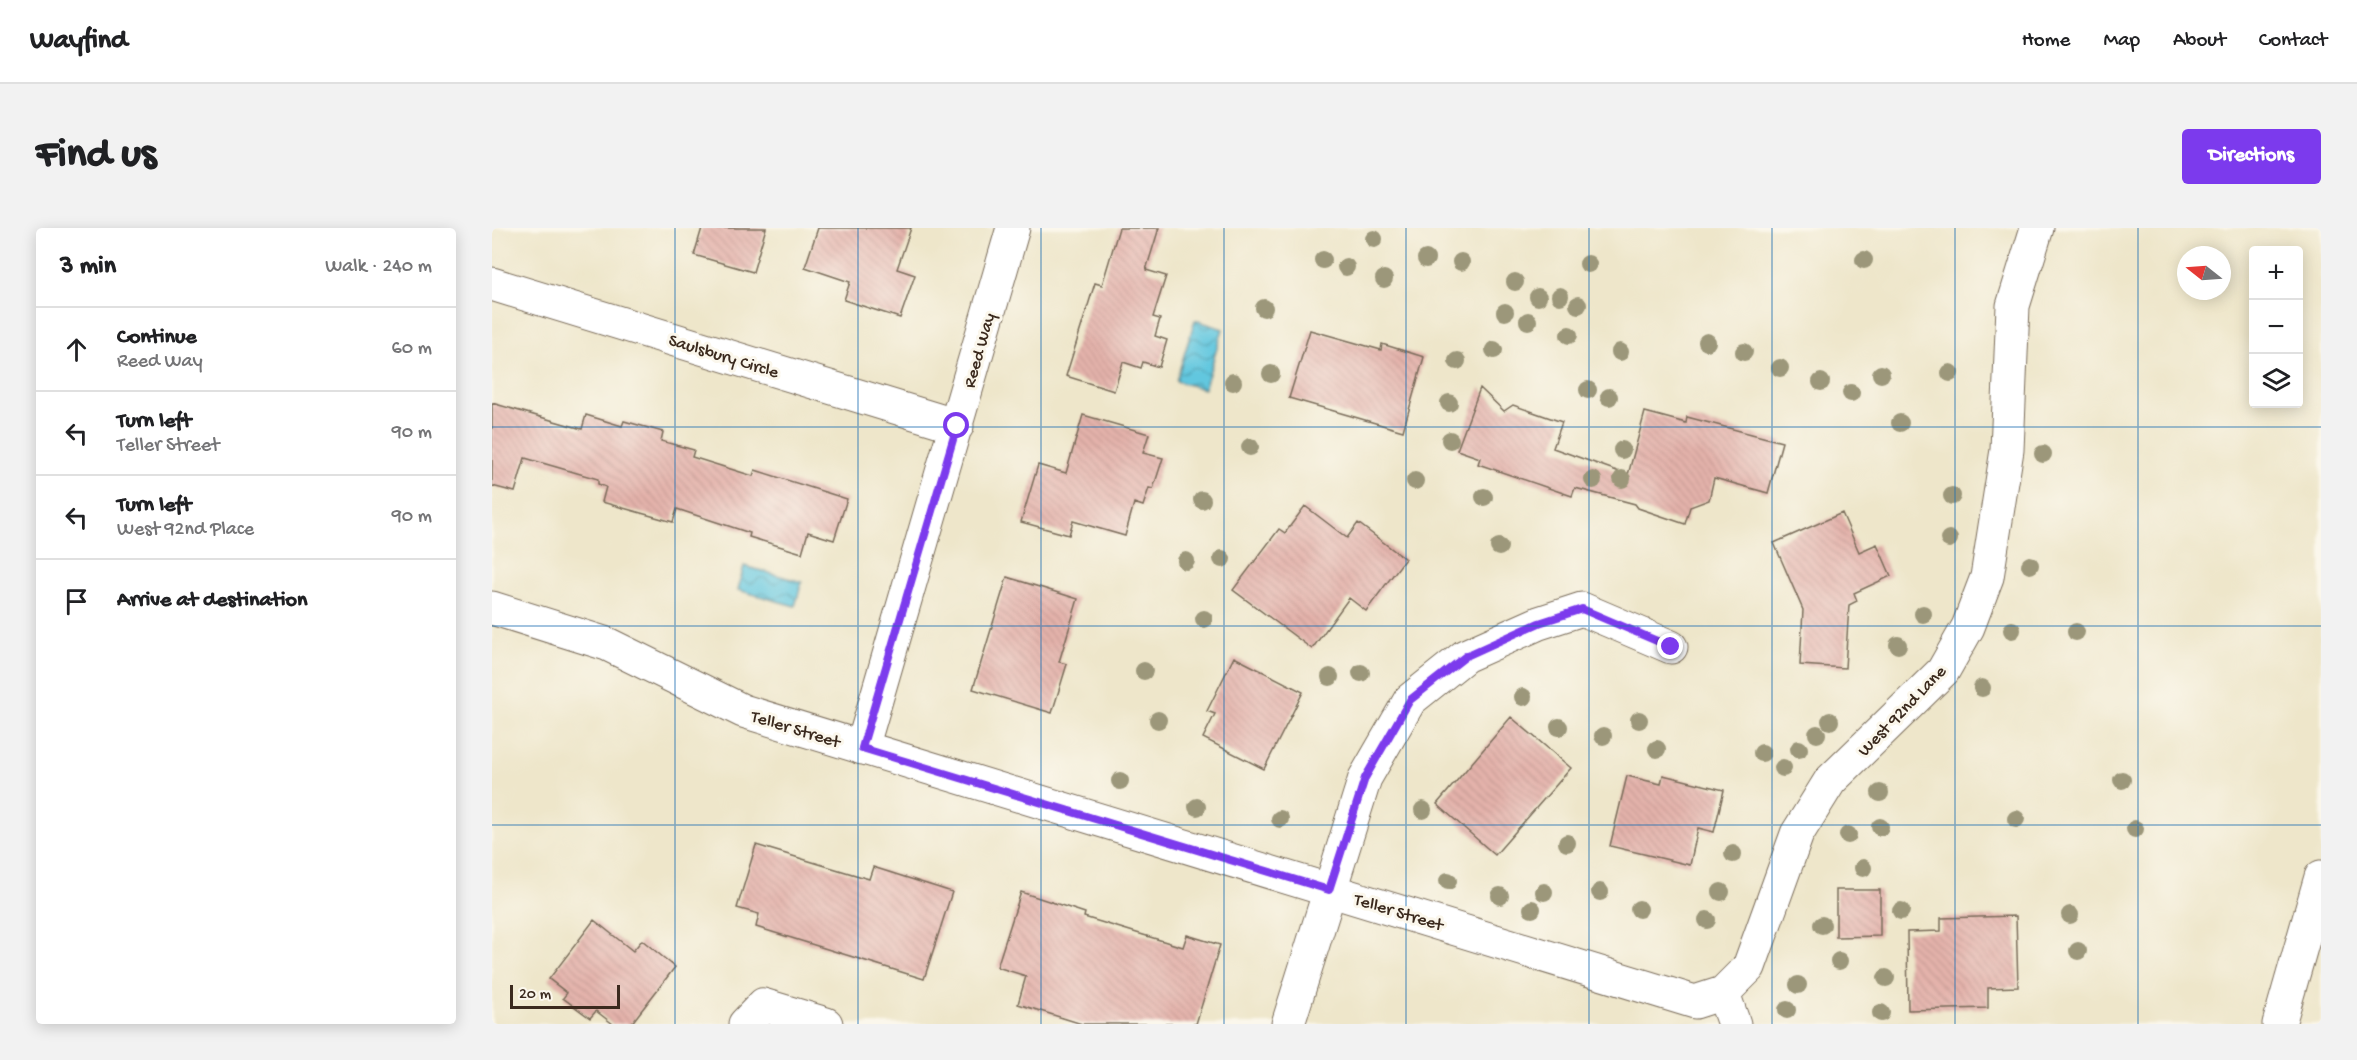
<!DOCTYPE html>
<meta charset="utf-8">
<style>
body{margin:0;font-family:"Gochi Hand",sans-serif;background:#f2f2f2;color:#202124}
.controls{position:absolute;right:18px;top:18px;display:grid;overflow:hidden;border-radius:6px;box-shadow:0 3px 15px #0003}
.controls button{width:54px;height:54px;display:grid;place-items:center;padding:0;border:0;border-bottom:2px solid #e0e0e0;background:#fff;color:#202124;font:30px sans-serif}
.compass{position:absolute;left:1685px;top:18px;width:54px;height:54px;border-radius:50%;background:#fff;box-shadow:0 3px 15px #0003;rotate:287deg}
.scale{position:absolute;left:18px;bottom:15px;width:110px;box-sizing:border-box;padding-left:6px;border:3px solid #3b2a1e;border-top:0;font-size:16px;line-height:21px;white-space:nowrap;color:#3b2a1e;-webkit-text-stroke:4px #fbf7ec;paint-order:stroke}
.stop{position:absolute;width:18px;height:18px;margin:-14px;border:4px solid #7c3aed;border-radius:50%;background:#fff}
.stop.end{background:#7c3aed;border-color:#fff;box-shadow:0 2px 6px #0008}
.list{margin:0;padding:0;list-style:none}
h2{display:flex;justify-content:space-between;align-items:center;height:78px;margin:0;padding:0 24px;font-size:26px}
h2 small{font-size:20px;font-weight:400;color:#757577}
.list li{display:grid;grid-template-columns:39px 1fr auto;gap:18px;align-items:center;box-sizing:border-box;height:84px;padding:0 24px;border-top:2px solid #e0e0e0}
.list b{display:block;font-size:22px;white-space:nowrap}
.list p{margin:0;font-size:20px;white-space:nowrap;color:#757577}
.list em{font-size:20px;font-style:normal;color:#757577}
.icon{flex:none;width:33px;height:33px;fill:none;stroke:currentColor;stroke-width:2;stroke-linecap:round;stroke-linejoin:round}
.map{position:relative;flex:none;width:1829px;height:796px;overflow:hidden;border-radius:6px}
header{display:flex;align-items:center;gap:36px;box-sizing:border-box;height:84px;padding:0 30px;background:#fff;border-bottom:2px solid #e0e0e0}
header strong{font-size:28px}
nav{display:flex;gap:33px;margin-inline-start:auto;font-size:21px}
.intro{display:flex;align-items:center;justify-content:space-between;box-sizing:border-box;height:144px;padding:0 36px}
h1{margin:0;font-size:42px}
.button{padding:15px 27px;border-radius:6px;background:#7c3aed;color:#fff;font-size:21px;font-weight:700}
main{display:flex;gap:36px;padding:0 36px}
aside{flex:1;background:#fff;border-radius:6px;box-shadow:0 3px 15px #0003}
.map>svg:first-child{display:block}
</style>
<header>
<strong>Wayfind</strong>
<nav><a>Home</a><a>Map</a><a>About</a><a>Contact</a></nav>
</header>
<div class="intro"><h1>Find us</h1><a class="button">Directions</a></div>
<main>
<aside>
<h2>3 min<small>Walk · 240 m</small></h2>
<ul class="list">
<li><svg class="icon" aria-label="ahead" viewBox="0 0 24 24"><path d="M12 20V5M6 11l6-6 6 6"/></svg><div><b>Continue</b><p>Reed Way</p></div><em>60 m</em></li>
<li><svg class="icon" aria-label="left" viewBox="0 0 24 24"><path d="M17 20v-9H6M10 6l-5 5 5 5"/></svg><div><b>Turn left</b><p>Teller Street</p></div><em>90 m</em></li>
<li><svg class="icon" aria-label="left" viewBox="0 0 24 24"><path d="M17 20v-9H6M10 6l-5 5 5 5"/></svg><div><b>Turn left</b><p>West 92nd Place</p></div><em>90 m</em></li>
<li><svg class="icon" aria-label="arrive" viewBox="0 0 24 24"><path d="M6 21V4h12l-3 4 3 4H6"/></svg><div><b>Arrive at destination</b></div></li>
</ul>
</aside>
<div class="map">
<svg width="1829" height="796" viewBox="0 0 1829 796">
<defs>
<pattern id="water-waves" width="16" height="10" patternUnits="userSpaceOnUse" patternTransform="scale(1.5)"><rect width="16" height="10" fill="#62c7df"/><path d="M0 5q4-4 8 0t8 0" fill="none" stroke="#52a2b4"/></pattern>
<pattern id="building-back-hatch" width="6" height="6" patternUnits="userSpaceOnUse" patternTransform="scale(1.5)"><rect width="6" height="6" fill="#e4b2ab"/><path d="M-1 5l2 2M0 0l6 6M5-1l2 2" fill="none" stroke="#c49993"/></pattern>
</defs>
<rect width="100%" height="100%" fill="#fbf7ec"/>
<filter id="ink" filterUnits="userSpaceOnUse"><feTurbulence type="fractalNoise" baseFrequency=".0167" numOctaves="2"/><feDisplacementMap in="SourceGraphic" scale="12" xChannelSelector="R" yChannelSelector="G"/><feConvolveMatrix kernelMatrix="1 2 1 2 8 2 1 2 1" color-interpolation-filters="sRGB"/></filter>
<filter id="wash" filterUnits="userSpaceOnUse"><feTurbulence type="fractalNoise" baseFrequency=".008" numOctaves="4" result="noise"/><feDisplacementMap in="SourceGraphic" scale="24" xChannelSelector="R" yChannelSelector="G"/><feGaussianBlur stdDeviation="1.35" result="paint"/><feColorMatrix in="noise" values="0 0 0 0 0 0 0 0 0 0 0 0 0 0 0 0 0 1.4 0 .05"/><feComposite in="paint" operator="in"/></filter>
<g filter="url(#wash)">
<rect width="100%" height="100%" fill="#eee6ca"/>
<path fill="url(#water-waves)" stroke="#4e787e" stroke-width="1.5" d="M703,92l28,9 -19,60 -28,-8z
M252,338l58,16 -7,24 -57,-16z"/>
<g id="blocks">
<path fill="url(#building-back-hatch)" d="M210,0h64l-13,44 -59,-17z
M326,0h93l-14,41 18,6 -15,43 -56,-18 6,-18 -45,-15z
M627,0h40l-13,42 20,6 -13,41 7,2 -5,17 12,4 -8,27 -16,-5 -2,6 -18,-6 -9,29 -48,-15 29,-93 7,2z
M818,102l71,20 1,-6 42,13 -21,74 -114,-33z
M988,160l24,23 9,-6 49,17 -9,26 75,27 17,-63 41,11 1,-6 95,25 -14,51 -54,-15 -5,22 -19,7 -5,17 -47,-16 -3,-4 -60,-16 -3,8 -94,-32 2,-6 -23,-8z
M0,175l90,26 4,-14 36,11 2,-5 39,11 -2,9 33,9 -2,7 61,19 2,-6 92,29 -13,41 -26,-8 -6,21 -53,-16 1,-4 -73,-24 -4,13 -71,-20 4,-15 -8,-3v-5l-73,-21 -10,34 -23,-6z
M591,187l66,19 -6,19 20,5 -10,31 -4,-1 -6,18 -9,-3 -9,33 -52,-15 -4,14 -48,-13 17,-57 28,8z
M813,278l42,32 11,-15 47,36 -39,52 -17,-13 -37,51 -79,-59 46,-61 6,4z
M1350,285l17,39 18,-8 14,32 -37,17 3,8 -8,4 -4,63 -45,-3 3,-55 -29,-67z
M515,349l71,22 -19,63 8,2 -15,49 -79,-24z
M742,429l69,35 -39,77 -61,-31 12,-24 -8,-3z
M1019,489l60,51 -76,87 -58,-51z
M1171,547l61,15 -10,42 -16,-4 -8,37 -80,-19 17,-70 34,8z
M264,617l113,34 4,-12 79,25 -28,87 -168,-52 3,-13 -22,-6z
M1344,662h44v46l-44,1z
M529,664l64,21 -1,4 99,30 4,-12 33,10 -24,79h-114l-64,-20 8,-28 -29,-9z
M1524,688l2,71 -30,1v20l-80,2 -1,-78 34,-1v-13z
M102,692l39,31 9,-11 33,27 -44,57h-18l-17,-13 -6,7 -27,-20 4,-5 -18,-14z"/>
</g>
</g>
<g filter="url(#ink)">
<use href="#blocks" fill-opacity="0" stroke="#7a6c5a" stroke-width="1.5"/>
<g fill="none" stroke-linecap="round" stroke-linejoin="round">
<defs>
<path id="minor" d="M0,56l465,142
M0,380l115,36 136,67 952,291 28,-9 26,-26 48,-133 33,-53 113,-110 25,-44 19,-50 20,-127 6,-144 24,-78
M370,520l151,-520
M1231,765l11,31
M253,796l18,-19 63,19
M796,796l77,-246 45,-78 55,-44 74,-33 43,-14 89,38"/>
<path id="major" d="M1787,796l42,-147"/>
</defs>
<use href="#minor" stroke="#7a6c5a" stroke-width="35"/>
<use href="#major" stroke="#7a6c5a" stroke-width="35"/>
<use href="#minor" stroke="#fff" stroke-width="33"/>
<use href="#major" stroke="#fff" stroke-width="33"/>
</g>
<g fill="#9c977a">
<circle cx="882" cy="11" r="9"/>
<circle cx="934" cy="31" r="9"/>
<circle cx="831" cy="32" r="9"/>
<circle cx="1372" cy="32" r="9"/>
<circle cx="969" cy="34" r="9"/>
<circle cx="1096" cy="36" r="9"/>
<circle cx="854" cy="39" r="9"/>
<circle cx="892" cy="51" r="9"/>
<circle cx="1023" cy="54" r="9"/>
<circle cx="1068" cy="68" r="9"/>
<circle cx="1046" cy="69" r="9"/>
<circle cx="1086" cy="77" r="9"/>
<circle cx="772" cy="80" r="9"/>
<circle cx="1013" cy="84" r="9"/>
<circle cx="1036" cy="93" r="9"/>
<circle cx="1077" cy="107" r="9"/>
<circle cx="1215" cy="114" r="9"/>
<circle cx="1002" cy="122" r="9"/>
<circle cx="1128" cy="124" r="9"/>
<circle cx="1252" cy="124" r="9"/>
<circle cx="965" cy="133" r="9"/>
<circle cx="1288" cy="140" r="9"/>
<circle cx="1458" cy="145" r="9"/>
<circle cx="779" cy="146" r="9"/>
<circle cx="1389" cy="146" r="9"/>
<circle cx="741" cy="154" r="9"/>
<circle cx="1329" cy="154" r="9"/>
<circle cx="1096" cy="162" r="9"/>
<circle cx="1359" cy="165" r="9"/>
<circle cx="1117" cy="169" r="9"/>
<circle cx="957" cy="175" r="9"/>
<circle cx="1408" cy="195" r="9"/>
<circle cx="958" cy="212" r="9"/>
<circle cx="758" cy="219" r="9"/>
<circle cx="1130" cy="222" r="9"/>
<circle cx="1551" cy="226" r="9"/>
<circle cx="1130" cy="251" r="9"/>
<circle cx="1101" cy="252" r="9"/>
<circle cx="923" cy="253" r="9"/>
<circle cx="1460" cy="268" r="9"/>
<circle cx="992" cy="269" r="9"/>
<circle cx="710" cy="272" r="9"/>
<circle cx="1457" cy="311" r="9"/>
<circle cx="1007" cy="319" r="9"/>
<circle cx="730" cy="331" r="9"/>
<circle cx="694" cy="333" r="9"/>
<circle cx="1538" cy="337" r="9"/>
<circle cx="1431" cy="386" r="9"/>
<circle cx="712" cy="391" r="9"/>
<circle cx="1520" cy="402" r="9"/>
<circle cx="1584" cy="404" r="9"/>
<circle cx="1406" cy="417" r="9"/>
<circle cx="652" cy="443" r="9"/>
<circle cx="869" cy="445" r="9"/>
<circle cx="838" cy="449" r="9"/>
<circle cx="1490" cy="460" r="9"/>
<circle cx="1031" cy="469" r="9"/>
<circle cx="666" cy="492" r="9"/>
<circle cx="1147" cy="492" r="9"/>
<circle cx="1338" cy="493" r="9"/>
<circle cx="1067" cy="499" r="9"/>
<circle cx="1325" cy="506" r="9"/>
<circle cx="1111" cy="508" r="9"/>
<circle cx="1165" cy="521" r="9"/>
<circle cx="1307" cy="521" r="9"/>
<circle cx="1270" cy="525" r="9"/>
<circle cx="1291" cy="540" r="9"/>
<circle cx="1630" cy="552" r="9"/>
<circle cx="628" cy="553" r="9"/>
<circle cx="1388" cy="565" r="9"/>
<circle cx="705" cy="579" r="9"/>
<circle cx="931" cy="582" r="9"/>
<circle cx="788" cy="591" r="9"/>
<circle cx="1524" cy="591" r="9"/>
<circle cx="1388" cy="599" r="9"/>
<circle cx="1643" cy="601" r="9"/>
<circle cx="1356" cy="607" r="9"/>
<circle cx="1075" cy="615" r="9"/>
<circle cx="1241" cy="626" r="9"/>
<circle cx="1371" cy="640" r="9"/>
<circle cx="956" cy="653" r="9"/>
<circle cx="1052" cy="664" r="9"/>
<circle cx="1108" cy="664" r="9"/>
<circle cx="1229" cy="664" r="9"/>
<circle cx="1008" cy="668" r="9"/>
<circle cx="1040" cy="681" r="9"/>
<circle cx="1147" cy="681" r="9"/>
<circle cx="1409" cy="683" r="9"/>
<circle cx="1578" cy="687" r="9"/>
<circle cx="1215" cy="692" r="9"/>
<circle cx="1330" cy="697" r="9"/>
<circle cx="1586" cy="723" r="9"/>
<circle cx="1347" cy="733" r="9"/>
<circle cx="1394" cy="750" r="9"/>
<circle cx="1306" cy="757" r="9"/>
<circle cx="1295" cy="782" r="9"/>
<circle cx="1389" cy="785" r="9"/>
</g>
</g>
<g fill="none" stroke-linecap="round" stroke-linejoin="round" filter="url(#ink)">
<path stroke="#7c3aed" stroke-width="8" d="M465,198l-95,322 467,142 36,-112 45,-78 56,-44 73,-33 43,-14 89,38"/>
</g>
<path fill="none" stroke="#1f6fb2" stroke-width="1.5" stroke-opacity="0.55" d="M183,0v796M366,0v796M549,0v796M732,0v796M914,0v796M1097,0v796M1280,0v796M1463,0v796M1646,0v796M0,199h1829M0,398h1829M0,597h1829"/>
<g text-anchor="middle" stroke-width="6" stroke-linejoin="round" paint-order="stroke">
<g font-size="18" fill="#3b2a1e" stroke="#fbf7ec">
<text transform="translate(486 122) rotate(-74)" y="6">Reed Way</text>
<text transform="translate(232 127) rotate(17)" y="6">Saulsbury Circle</text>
<text transform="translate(1409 482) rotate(-46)" y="6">West 92nd Lane</text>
<text transform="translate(304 500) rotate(17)" y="6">Teller Street</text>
<text transform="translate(907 683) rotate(17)" y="6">Teller Street</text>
</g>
</g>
</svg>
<div class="controls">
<button>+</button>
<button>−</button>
<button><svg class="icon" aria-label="layers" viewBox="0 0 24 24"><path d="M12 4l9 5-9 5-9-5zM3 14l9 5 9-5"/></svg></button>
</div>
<svg class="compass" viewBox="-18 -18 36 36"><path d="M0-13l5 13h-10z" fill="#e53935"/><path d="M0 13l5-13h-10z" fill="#757577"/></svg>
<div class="scale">20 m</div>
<div class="stop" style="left:465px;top:198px"></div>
<div class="stop end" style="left:1179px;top:419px"></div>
</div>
</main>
